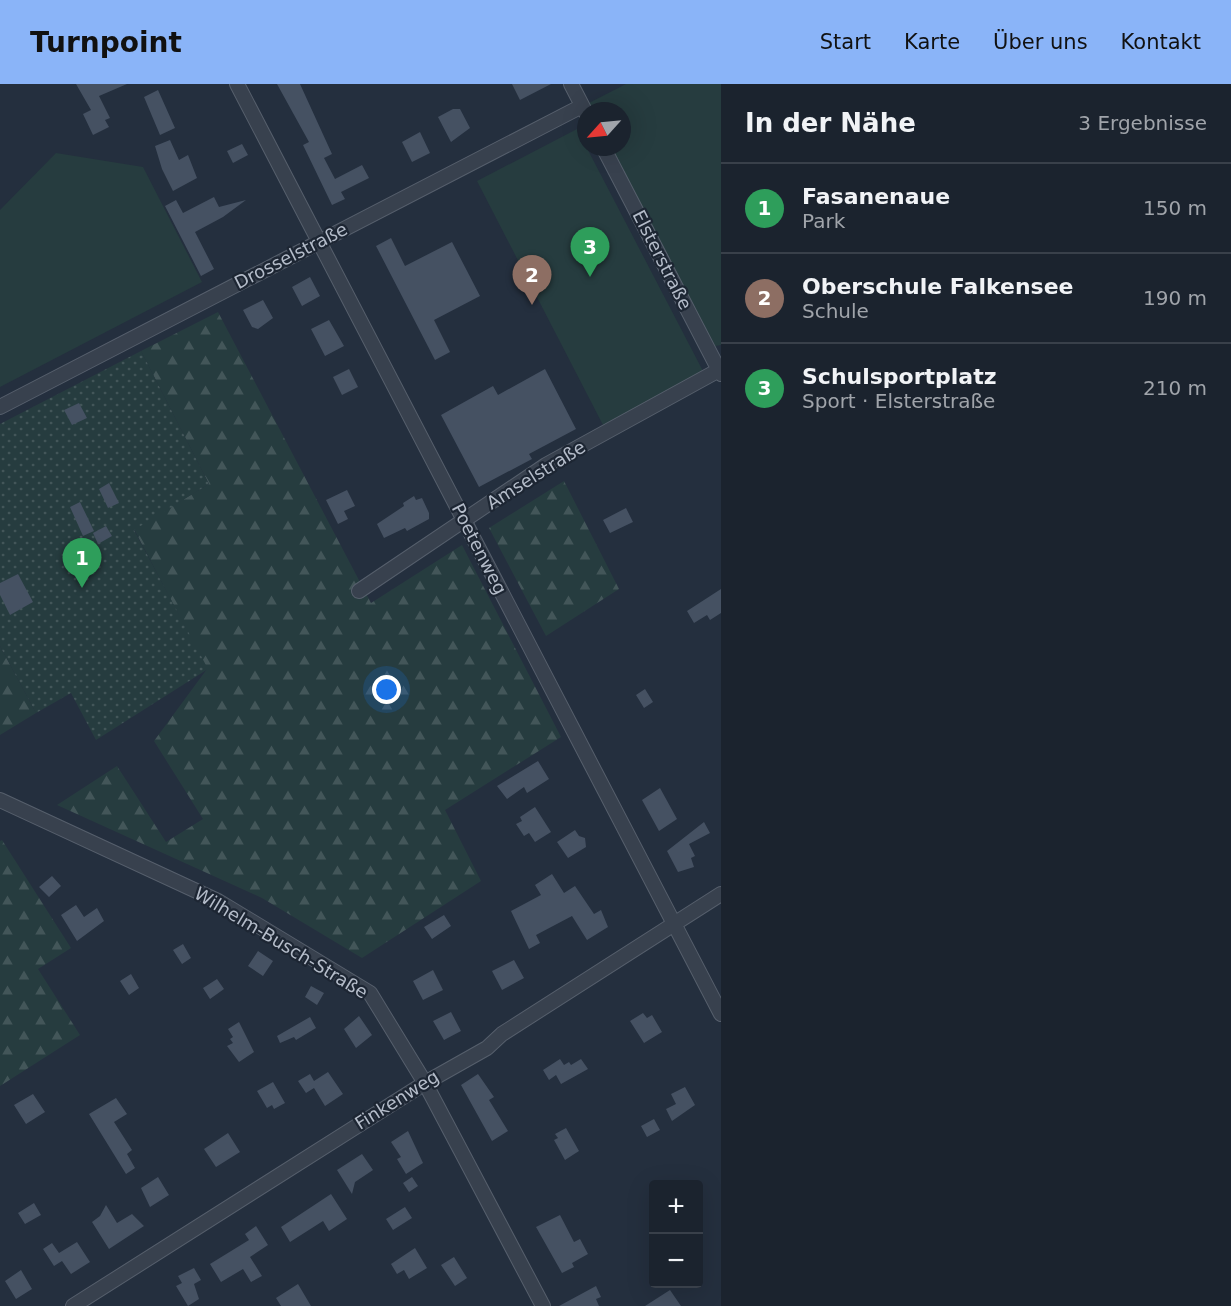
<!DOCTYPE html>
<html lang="de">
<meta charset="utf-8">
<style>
body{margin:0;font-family:"DejaVu Sans",sans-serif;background:#282f3a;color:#f1f3f6}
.controls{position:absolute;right:18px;bottom:18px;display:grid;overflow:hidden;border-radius:6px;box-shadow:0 6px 24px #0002}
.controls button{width:54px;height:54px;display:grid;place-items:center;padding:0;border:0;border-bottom:2px solid #39404a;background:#1b232e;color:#f1f3f6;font:30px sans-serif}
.compass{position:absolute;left:577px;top:18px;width:54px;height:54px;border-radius:50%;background:#1b232e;box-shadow:0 6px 24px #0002;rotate:243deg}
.you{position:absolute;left:387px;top:606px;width:21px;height:21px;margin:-15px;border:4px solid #fff;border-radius:50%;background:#1a73e8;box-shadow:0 0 0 9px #1a73e833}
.badge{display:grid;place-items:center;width:39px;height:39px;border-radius:50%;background:#8ab4f8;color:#fff;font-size:20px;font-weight:700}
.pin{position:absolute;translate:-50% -50px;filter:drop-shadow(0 2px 3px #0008)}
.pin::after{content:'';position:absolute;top:32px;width:21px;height:18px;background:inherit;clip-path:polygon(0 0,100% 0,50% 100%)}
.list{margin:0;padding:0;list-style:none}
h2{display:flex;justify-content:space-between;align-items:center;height:78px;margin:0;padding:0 24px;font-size:26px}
h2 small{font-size:20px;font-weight:400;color:#a0a4aa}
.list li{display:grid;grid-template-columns:39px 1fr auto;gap:18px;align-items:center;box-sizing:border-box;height:90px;padding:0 24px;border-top:2px solid #39404a}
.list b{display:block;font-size:22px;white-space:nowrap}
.list p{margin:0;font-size:20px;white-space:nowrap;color:#a0a4aa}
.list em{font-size:20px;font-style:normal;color:#a0a4aa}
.map{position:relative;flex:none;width:721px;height:1222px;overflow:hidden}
header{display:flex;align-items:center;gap:36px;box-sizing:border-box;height:84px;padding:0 30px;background:#8ab4f8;color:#111}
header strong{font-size:28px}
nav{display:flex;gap:33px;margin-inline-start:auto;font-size:21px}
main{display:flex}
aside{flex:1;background:#1b232e}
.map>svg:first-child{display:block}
</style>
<header>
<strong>Turnpoint</strong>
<nav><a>Start</a><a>Karte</a><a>Über uns</a><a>Kontakt</a></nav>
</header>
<main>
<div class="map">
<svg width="721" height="1222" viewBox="0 0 721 1222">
<defs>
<pattern id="forest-firs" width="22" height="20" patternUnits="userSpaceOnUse" patternTransform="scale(1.5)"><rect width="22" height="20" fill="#263c3f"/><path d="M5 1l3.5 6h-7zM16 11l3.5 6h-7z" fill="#435659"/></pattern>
<pattern id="garden-dots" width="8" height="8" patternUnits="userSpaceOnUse" patternTransform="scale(1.5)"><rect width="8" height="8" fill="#263c3f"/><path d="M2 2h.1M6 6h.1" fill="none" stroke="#435659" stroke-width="1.8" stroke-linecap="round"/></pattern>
</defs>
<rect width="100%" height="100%" fill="#242f3e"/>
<path fill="#263c3f" d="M626,0h95v261l-6,1 -105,-199h12v-36h-31l-4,-7z
M577,45l127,244 -101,52 -126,-244z
M56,69l87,14 59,115 -202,105v-177z"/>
<path fill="url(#forest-firs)" d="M218,228l153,291 91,-58 99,192 -116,73 36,71 -119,77 -100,-60 -205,-93 60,-39 49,76 37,-23 -49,-78 53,-72 -73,-140 75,-45 -68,-133z
M564,397l55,108 -73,47 -57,-108z
M0,562l36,67 -36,22z
M2,756l69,108 -33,21 42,66 -80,51v-245z"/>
<path fill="url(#garden-dots)" d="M141,267l68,133 -75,46 74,139 -112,71 -25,-47 -35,20 -36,-67v-222z"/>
<path fill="#455162" d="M76,0h51l-28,12 11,22 -5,2 4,7 -16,8 -10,-21 8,-4z
M277,0h23l32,70 -8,4 11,21 27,-14 7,13 -28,14 4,7 -13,6 -29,-60 6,-3z
M512,0h39l-31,16z
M158,6l17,38 -15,7 -16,-38z
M453,25h7l10,19 -19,14 -13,-25z
M420,48l10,21 -18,9 -10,-20z
M170,56l9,20 9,-5 9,23 -24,13 -11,-22 -7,-23z
M242,60l6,11 -15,8 -6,-12z
M214,113l5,10 27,-7 -23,17 -28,15 19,37 -13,7 -36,-70 11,-6 7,13z
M391,154l14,28 47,-24 28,54 -46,24 16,32 -15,8 -59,-114z
M310,193l10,19 -18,10 -10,-19z
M263,216l10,18 -15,11 -6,-2 -9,-17z
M329,236l15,26 -19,10 -14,-27z
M349,285l9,18 -16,8 -9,-18z
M545,285l31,60 -47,25 3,5 -53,28 -38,-72 52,-29 5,9z
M79,319l8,15 -15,7 -8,-15z
M109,399l10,20 -11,5 -9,-19z
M347,406l8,16 -11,5 4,8 -10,5 -12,-24z
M414,412l2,4 6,-2 7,15v6l-22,12 -2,-3 -21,10 -7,-14 27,-18 -1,-3z
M80,418l14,29 -11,5 -13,-29z
M626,424l7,14 -23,11 -7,-13z
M106,442l6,10 -14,8 -5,-11z
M18,490l15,28 -23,13 -10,-20v-12z
M721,505v24l-11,7 -3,-5 -13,8 -7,-12z
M645,605l8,13 -9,6 -8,-13z
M538,677l11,18 -22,14 -3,-6 -17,12 -10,-13z
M660,704l17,31 -18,12 -17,-31z
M535,723l16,25 -16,10 -6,-9 -5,3 -8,-12 6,-3 -2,-4z
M704,738l6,11 -21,11 6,12 -4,2 3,9 -16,5 -11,-21z
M575,746l4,6 6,2 1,9 -18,11 -11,-16z
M552,790l12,19 11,-7 19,28 7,-4 7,17 -21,13 -15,-24 -36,19 4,8 -11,6 -18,-38 30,-16 -6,-10z
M52,792l9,10 -12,11 -10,-10z
M76,821l8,12 13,-9 7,13 -27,20 -16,-26z
M444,831l7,11 -19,13 -8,-12z
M183,860l8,14 -9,6 -9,-14z
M258,867l15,10 -10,15 -15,-10z
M514,876l10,18 -22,12 -10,-19z
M433,886l10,20 -20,10 -10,-19z
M131,890l8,14 -10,7 -9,-14z
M217,895l7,10 -14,10 -7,-11z
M311,902l13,7 -7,12 -12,-8z
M451,928l10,19 -17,9 -11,-19z
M643,929l4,5 5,-3 10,17 -18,11 -14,-22z
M359,932l13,19 -16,13 -12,-19z
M310,933l6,11 -20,12 -2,-3 -14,6 -3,-7z
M239,938l15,30 -15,10 -12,-16 6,-3 -3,-4 3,-2 -5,-8z
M560,975l4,6 5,-3 2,3 10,-6 7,10 -27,15 -5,-9 -7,5 -6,-10z
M328,988l15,22 -18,12 -11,-18 -8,5 -8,-12 12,-7 4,7z
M478,990l16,23 -5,3 19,31 -16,10 -31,-56z
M273,998l12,21 -11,6 -2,-4 -5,3 -10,-17z
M685,1003l10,18 -23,16 -6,-12 10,-5 -5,-10z
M33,1010l12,18 -19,12 -12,-19z
M116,1014l11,16 -13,8 18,28 -5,4 8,14 -9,6 -37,-60z
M654,1035l6,11 -13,7 -6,-11z
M566,1044l13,23 -14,9 -11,-20 4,-2 -3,-4z
M408,1047l15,32 -17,11 -9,-15 4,-2 -10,-15z
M228,1049l12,19 -24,15 -12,-18z
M362,1070l11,16 -18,12 -3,12 -15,-24z
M158,1093l11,18 -19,12 -9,-19z
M412,1093l6,9 -9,6 -6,-9z
M331,1110l16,25 -18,12 -6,-10 -33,21 -9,-15z
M34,1119l7,12 -16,9 -7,-11z
M106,1121l11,18 15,-9 12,12 -35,23 -17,-27 8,-6z
M405,1123l7,11 -19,12 -7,-11z
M560,1131l14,27 6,-3 8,15 -16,9 2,4 -12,6 -26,-46z
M256,1142l12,19 -18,12 12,19 -11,6 -8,-13 -22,13 -11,-18 39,-24 -4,-6z
M77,1158l13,20 -19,12 -9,-13 -8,5 -11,-17 9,-6 7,10z
M415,1164l12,20 -18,11 -5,-9 -7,4 -6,-10z
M454,1173l13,21 -12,8 -14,-21z
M194,1184l7,12 -7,4 5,15 -11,7 -12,-20 6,-3 -4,-7z
M21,1186l11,19 -16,10 -11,-18z
M298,1200l13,22h-30l-5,-8z
M596,1202l5,11 -5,2 3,7h-40z
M670,1206l11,16h-36z"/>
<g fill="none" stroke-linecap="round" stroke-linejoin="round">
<defs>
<path id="minor" d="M237,0l484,930
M571,0l15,29
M603,63l118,227
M0,323l582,-301
M359,507l187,-126 173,-95
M0,716l218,101 152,92 55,90 118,223
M73,1222l352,-223 62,-35 15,-14 219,-140"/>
</defs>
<use href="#minor" stroke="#565f6c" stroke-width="16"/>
<use href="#minor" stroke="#38414e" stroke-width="14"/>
</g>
<g text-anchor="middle" stroke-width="4.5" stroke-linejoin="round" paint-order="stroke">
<g font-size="18" fill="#b4bcc9" stroke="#1d2633">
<text transform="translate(291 172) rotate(-27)" y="6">Drosselstraße</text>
<text transform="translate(662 176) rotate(63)" y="6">Elsterstraße</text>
<text transform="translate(536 391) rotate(-32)" y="6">Amselstraße</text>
<text transform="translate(479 465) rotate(63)" y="6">Poetenweg</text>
<text transform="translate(281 859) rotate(31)" y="6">Wilhelm-Busch-Straße</text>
<text transform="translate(397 1016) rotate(-32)" y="6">Finkenweg</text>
</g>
</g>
</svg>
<div class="controls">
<button>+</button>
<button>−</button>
</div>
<svg class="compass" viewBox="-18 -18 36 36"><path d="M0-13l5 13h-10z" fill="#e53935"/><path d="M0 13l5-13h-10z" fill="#a0a4aa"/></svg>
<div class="you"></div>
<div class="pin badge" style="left:82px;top:504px;background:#2e9e5b">1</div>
<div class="pin badge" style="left:532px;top:221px;background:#8d6e63">2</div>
<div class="pin badge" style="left:590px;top:193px;background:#2e9e5b">3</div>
</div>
<aside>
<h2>In der Nähe<small>3 Ergebnisse</small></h2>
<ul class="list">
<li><span class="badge" style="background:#2e9e5b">1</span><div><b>Fasanenaue</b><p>Park</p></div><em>150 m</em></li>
<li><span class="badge" style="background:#8d6e63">2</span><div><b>Oberschule Falkensee</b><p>Schule</p></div><em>190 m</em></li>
<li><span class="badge" style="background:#2e9e5b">3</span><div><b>Schulsportplatz</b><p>Sport · Elsterstraße</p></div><em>210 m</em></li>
</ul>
</aside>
</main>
